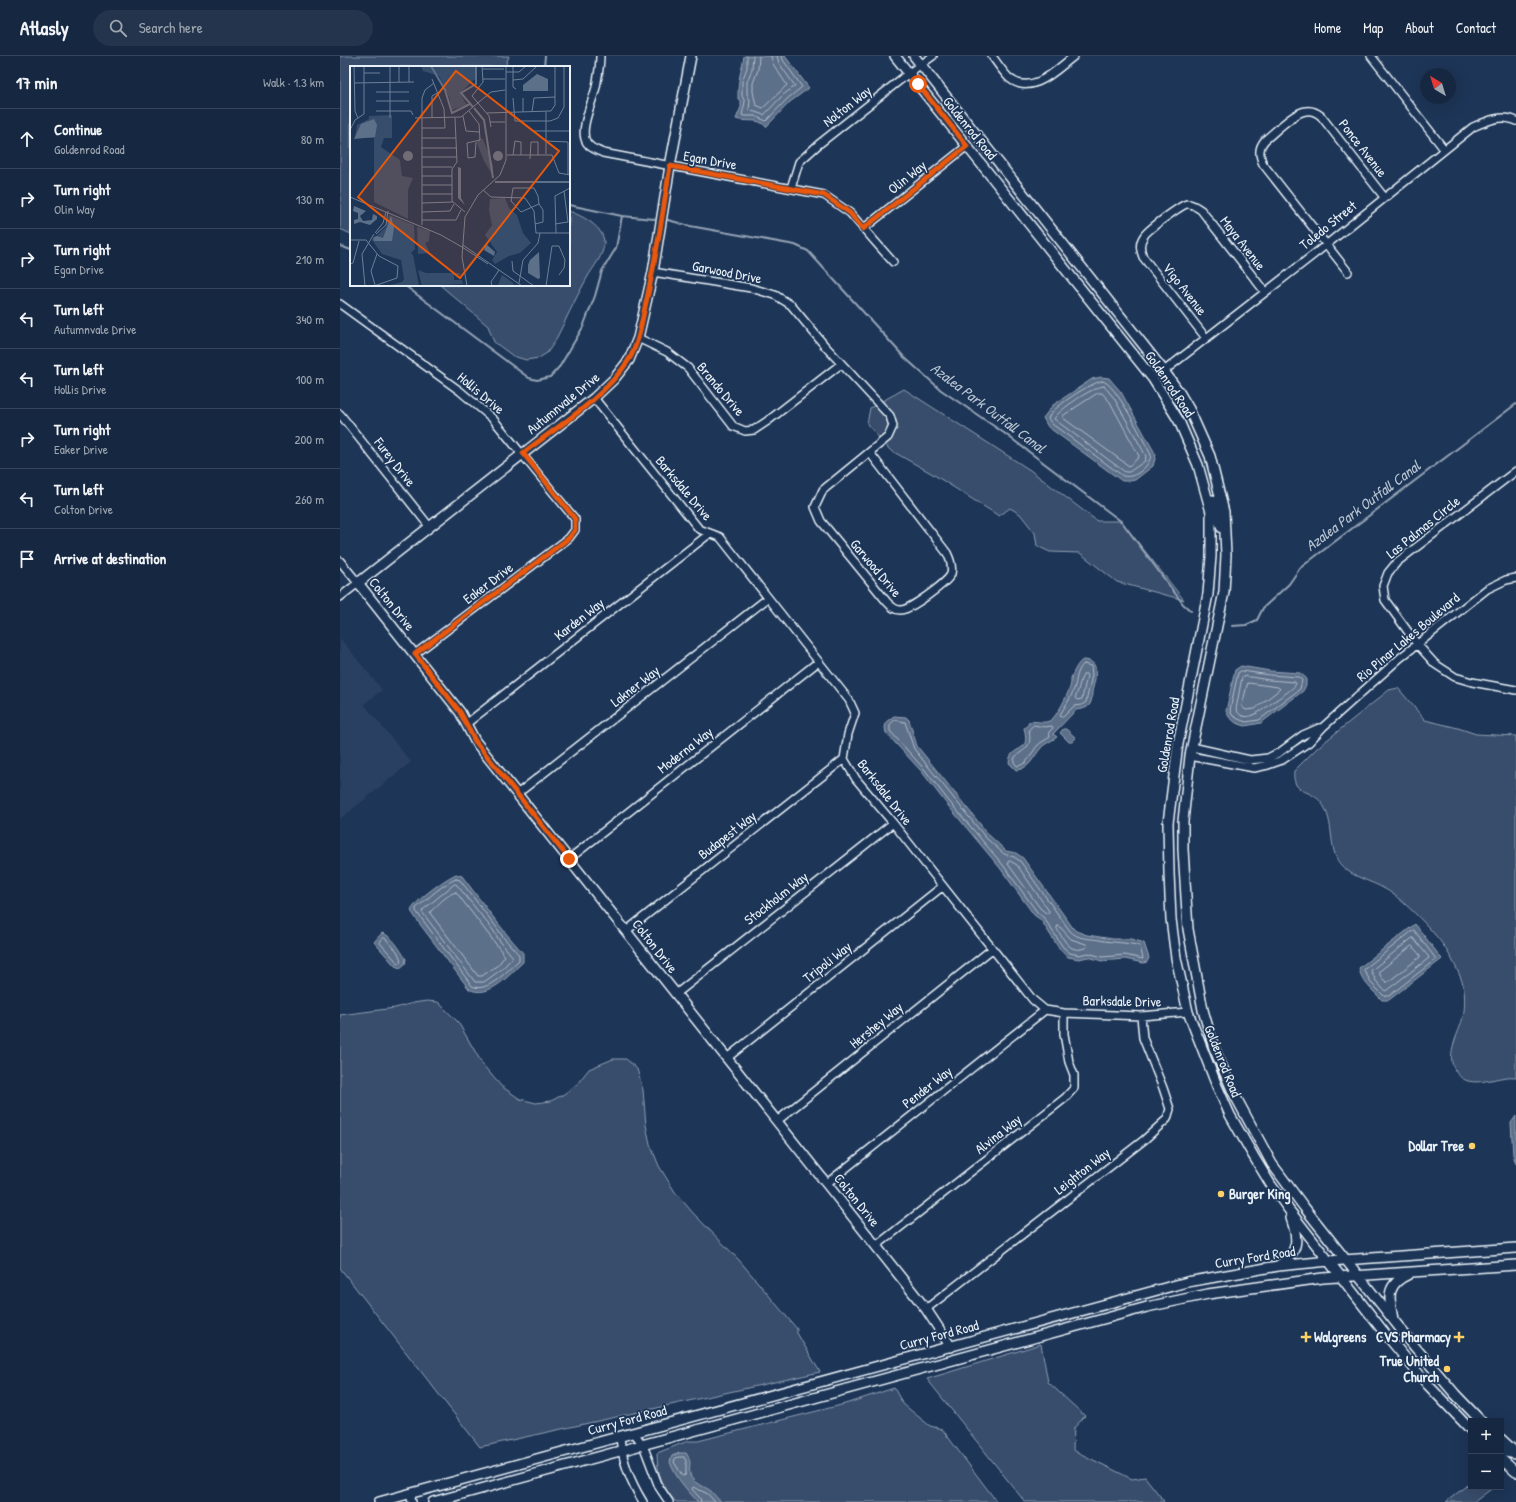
<!DOCTYPE html>
<meta charset="utf-8">
<style>
body{margin:0;font-family:"Patrick Hand",sans-serif;background:#23344c;color:#f1f3f6}
.controls{position:absolute;right:12px;bottom:12px;display:grid;overflow:hidden;border-radius:0px;box-shadow:0 4px 16px #0002}
.controls button{width:36px;height:36px;display:grid;place-items:center;padding:0;border:0;border-bottom:1px solid #35445a;background:#162841;color:#f1f3f6;font:20px sans-serif}
.compass{position:absolute;left:1080px;top:12px;width:36px;height:36px;border-radius:50%;background:#162841;box-shadow:0 4px 16px #0002;rotate:322deg}
.stop{position:absolute;width:12px;height:12px;margin:-9px;border:3px solid #ea580c;border-radius:50%;background:#fff}
.stop.end{background:#ea580c;border-color:#fff;box-shadow:0 1px 4px #0008}
.list{margin:0;padding:0;list-style:none}
h2{display:flex;justify-content:space-between;align-items:center;height:52px;margin:0;padding:0 16px;font-size:17px}
h2 small{font-size:13px;font-weight:400;color:#9ea6b1}
.list li{display:grid;grid-template-columns:26px 1fr auto;gap:12px;align-items:center;box-sizing:border-box;height:60px;padding:0 16px;border-top:1px solid #35445a}
.list b{display:block;font-size:15px;white-space:nowrap}
.list p{margin:0;font-size:13px;white-space:nowrap;color:#9ea6b1}
.list em{font-size:13px;font-style:normal;color:#9ea6b1}
.icon{flex:none;width:22px;height:22px;fill:none;stroke:currentColor;stroke-width:2;stroke-linecap:round;stroke-linejoin:round}
.map{position:relative;flex:none;width:1176px;height:1446px;overflow:hidden}
header{display:flex;align-items:center;gap:24px;box-sizing:border-box;height:56px;padding:0 20px;background:#162841;border-bottom:1px solid #35445a}
header strong{font-size:19px}
nav{display:flex;gap:22px;margin-inline-start:auto;font-size:14px}
.search{width:280px;height:36px;background:#23344c;display:flex;align-items:center;gap:10px;box-sizing:border-box;padding:0 14px;border-radius:22px;color:#9ea6b1;font-size:15px}
main{display:flex}
aside{flex:1;background:#162841}
.map>svg:first-child{display:block}
</style>
<header>
<strong>Atlasly</strong>
<div class="search"><svg class="icon" aria-label="search" viewBox="0 0 24 24"><circle cx="10" cy="10" r="6"/><path d="M15 15l6 6"/></svg>Search here</div>
<nav><a>Home</a><a>Map</a><a>About</a><a>Contact</a></nav>
</header>
<main>
<aside>
<h2>17 min<small>Walk · 1.3 km</small></h2>
<ul class="list">
<li><svg class="icon" aria-label="ahead" viewBox="0 0 24 24"><path d="M12 20V5M6 11l6-6 6 6"/></svg><div><b>Continue</b><p>Goldenrod Road</p></div><em>80 m</em></li>
<li><svg class="icon" aria-label="right" viewBox="0 0 24 24"><path d="M7 20v-9h11M14 6l5 5-5 5"/></svg><div><b>Turn right</b><p>Olin Way</p></div><em>130 m</em></li>
<li><svg class="icon" aria-label="right" viewBox="0 0 24 24"><path d="M7 20v-9h11M14 6l5 5-5 5"/></svg><div><b>Turn right</b><p>Egan Drive</p></div><em>210 m</em></li>
<li><svg class="icon" aria-label="left" viewBox="0 0 24 24"><path d="M17 20v-9H6M10 6l-5 5 5 5"/></svg><div><b>Turn left</b><p>Autumnvale Drive</p></div><em>340 m</em></li>
<li><svg class="icon" aria-label="left" viewBox="0 0 24 24"><path d="M17 20v-9H6M10 6l-5 5 5 5"/></svg><div><b>Turn left</b><p>Hollis Drive</p></div><em>100 m</em></li>
<li><svg class="icon" aria-label="right" viewBox="0 0 24 24"><path d="M7 20v-9h11M14 6l5 5-5 5"/></svg><div><b>Turn right</b><p>Eaker Drive</p></div><em>200 m</em></li>
<li><svg class="icon" aria-label="left" viewBox="0 0 24 24"><path d="M17 20v-9H6M10 6l-5 5 5 5"/></svg><div><b>Turn left</b><p>Colton Drive</p></div><em>260 m</em></li>
<li><svg class="icon" aria-label="arrive" viewBox="0 0 24 24"><path d="M6 21V4h12l-3 4 3 4H6"/></svg><div><b>Arrive at destination</b></div></li>
</ul>
</aside>
<div class="map">
<svg width="1176" height="1446" viewBox="0 0 1176 1446">
<rect width="100%" height="100%" fill="#1d3557"/>
<filter id="ink" filterUnits="userSpaceOnUse"><feTurbulence type="fractalNoise" baseFrequency=".025" numOctaves="2"/><feDisplacementMap in="SourceGraphic" scale="8" xChannelSelector="R" yChannelSelector="G"/><feConvolveMatrix kernelMatrix="1 2 1 2 8 2 1 2 1" color-interpolation-filters="sRGB"/></filter>
<g filter="url(#ink)">
<path fill="#2a4162" d="M0,582l42,52 -18,14 47,58 -71,57z"/>
<path fill="#374d6c" stroke="#909fb2" d="M0,0h169l-4,11h-154v167l-11,-5z
M229,155c13,5 34,15 35,31 0,14 -11,25 -17,36 -12,21 -22,44 -33,65l-7,10 -8,5 -13,2 -13,-4 -19,-14 -6,-16 -48,-41h129z
M564,333l126,81 67,51h24l63,79 -67,-18 -37,-29 -30,-1 -13,-6 -2,-13 -15,-19 -10,-6 -11,8 -68,-43 -41,-23 -23,-26 3,-16z
M1058,632l27,32 33,8 18,6 40,2v341c-15,-2 -33,8 -48,4 -6,-2 -8,-4 -12,-9 -13,-19 6,-41 8,-61 1,-8 1,-22 -2,-30 -4,-10 -9,-21 -15,-30 -8,-15 -46,-54 -62,-62 -15,-9 -32,-11 -44,-24 -14,-16 -5,-43 -20,-63 -12,-14 -29,-7 -27,-31l23,-23 72,-58z
M87,945l11,1 20,20 25,43 18,21 19,13 16,4 15,-2 13,-7 13,-10 12,-15 24,-10h13l11,10 6,21 3,35 4,19 9,22 16,26 18,21 46,47 58,69v4l23,39 -340,75 -140,-179v-253l55,-7 18,-5z
M701,1288l7,38 37,34 -11,12 -1,22 59,29 13,-2 19,24 -1,1h-138l-98,-123z
M554,1332l9,16 27,22 12,3 55,73h-321c-14,-16 -19,-28 -19,-49l31,-12h10l147,-37z
M1131,1426v5h23l-20,15h-28z"/>
<path fill="#5d7089" stroke="#95a4b5" d="M404,0h41l24,32 -19,14 -24,25c-7,-10 -20,-4 -30,-8l5,-12v-6l-3,-2c0,-8 0,-16 2,-24 1,-7 3,-11 4,-19z
M761,321l8,1 12,14 35,63 -3,11 -18,14 -5,1h-8l-74,-54 -5,-9 10,-13 39,-26z
M743,604c19,0 12,19 9,32 0,3 0,9 -2,12 -3,5 -9,5 -14,6l-23,24 4,3c-5,4 -13,7 -16,11 -8,9 -11,21 -25,22l-7,-7c1,-20 23,-7 15,-35l5,-4 -1,-2c7,-2 15,2 21,-1 7,-2 19,-27 21,-34 1,-3 1,-6 1,-9 2,-5 7,-16 12,-18z
M901,610l29,5 30,2 6,5v7l-3,6 -42,32 -16,3 -9,-3 -7,-6 -3,-6 9,-41z
M554,660l12,1 3,3 8,26 72,89 17,16 10,2 7,5 50,70 3,3 11,4 26,4h19l12,4 5,15 -2,4 -4,1 -18,-4 -23,2 -14,-4 -9,2 -11,-2 -8,-7 -19,-30 -7,-5 -34,-47 -55,-66 -23,-30 -36,-39 -1,-5 1,-6z
M723,673h3l10,9 -4,4h-3l-9,-9z
M116,818l6,2c20,26 39,53 61,77v9c-13,12 -34,38 -54,27l-50,-66 -8,-12c4,-11 34,-32 45,-37z
M1075,868l27,35 -53,41h-7c-8,-8 -22,-20 -23,-32z
M42,877c11,3 18,17 24,26l-1,5 -5,4 -5,-2 -21,-24z
M1176,1060v48l-3,-9 -2,-32z
M339,1397h7c7,10 2,12 4,21 2,10 13,11 21,17 4,4 6,8 11,11h-24c-11,-12 -23,-25 -28,-40l2,-6z"/>
<g fill="none" stroke-linecap="round" stroke-linejoin="round">
<path stroke="#b0bdcc" stroke-width="1" d="M407,0v12l-5,13v15l3,6 -3,13 2,1h11l11,5 21,-22 15,-12 -19,-27 -1,-4
M413,0l-1,13 -5,13v12l3,6 -1,10 15,5 19,-20 12,-9 -16,-23 -2,-7
M419,0l-1,14 -5,13v9l3,13 7,3 24,-23 -14,-21 -2,-8
M762,325c13,0 42,61 49,74 -2,12 -16,24 -28,21l-71,-52 -4,-6c5,-11 42,-35 54,-37z
M764,330l10,12 32,58 -1,5 -16,11h-4l-71,-53c4,-9 40,-33 50,-33z
M758,337h4l8,9 29,54 -1,2 -9,8 -66,-48v-2z
M744,608l7,2 1,9 -6,27 -4,3 -8,1 -11,11h-2l-1,-2c5,-9 11,-17 14,-26 3,-8 2,-19 10,-25z
M902,615l28,4 28,2 4,3 -2,9 -41,31 -13,2 -8,-3 -6,-4 -2,-5 8,-37z
M746,618l1,2 -5,23 -5,1 -2,-2c4,-7 4,-16 8,-23z
M904,620l25,4 26,2 1,2c-4,6 -13,11 -20,16 -9,6 -32,28 -40,9l6,-32z
M908,627l30,4 2,2 -25,20 -9,1 -4,-3z
M555,664l10,2 9,27 72,89 18,16 10,3 6,4 50,70c9,9 19,7 29,9 14,3 28,2 41,6l3,13 -18,-4 -23,2 -14,-4 -9,2 -9,-2 -7,-6 -19,-29 -7,-6 -34,-47 -55,-65 -23,-30 -35,-39v-6z
M694,669l10,2 8,-1 1,2 -4,4 1,5c-4,3 -9,5 -12,8 -7,7 -9,20 -21,21l-3,-4 1,-5c12,-10 17,-10 14,-27z
M670,805l7,4 32,46v2h-3l-6,-5 -32,-44v-2z
M116,823l4,1 37,48 6,9 16,18v5c-11,10 -32,34 -47,26l-56,-75v-3c13,-10 25,-23 40,-29z
M115,828l2,1 36,45 6,10 14,17 -11,12 -18,13h-9l-53,-70 1,-2z
M116,836l49,64 -7,9 -16,11h-4l-48,-63 1,-2c7,-6 16,-17 25,-19z
M718,870l2,1 11,12 15,5 1,3c-17,8 -22,-6 -30,-18z
M1074,874l22,29 -47,37h-5l-12,-12 -8,-14z
M43,882h2l12,13 4,9 -1,3 -3,-1 -17,-19z
M1073,882l15,18 1,2 -42,32 -2,1 -9,-10 -5,-10z
M1072,890l8,9v2l-32,25h-2l-5,-5 -2,-5z
M339,1401h5l2,4v13l-2,2 -2,-1 -8,-13 1,-3z
M361,1446l-1,-4 -8,-9 1,-2 15,7 7,8"/>
<path stroke="#95a4b5" stroke-width="2" d="M204,11l1,-11
M229,149l53,11 32,3
M328,164l22,6 105,19 13,6 96,106 37,33 63,43 118,89 61,82 8,7
M0,190l11,4
M64,229l125,93 8,2 13,-3 10,-11 23,-39 12,-31 7,-25 14,-23 6,-32
M892,570l14,-1 11,-5 6,-12 26,-24 11,-16 216,-164"/>
<defs>
<path id="street" d="M260,0c0,11 -2,20 -4,31 -3,14 -18,44 -9,56 4,6 10,7 16,10l221,42 26,18 43,49
M652,0c5,7 11,16 17,22 23,19 48,-9 65,-22
M1031,0l73,93
M451,132l8,-26 20,-18 90,-71 24,-17
M523,173l104,-83
M313,216l98,16 24,7 16,10 34,41 65,70 3,10 -5,11 -65,53 -8,17 6,14 66,81c4,4 7,8 13,8 9,1 48,-28 51,-36 2,-8 -1,-15 -4,-21l-77,-100
M1008,216l-85,-108c-4,-9 -5,-16 2,-24 10,-8 29,-28 41,-29 6,-1 10,1 15,5l63,81
M0,248l120,87 33,28 82,100v11l-6,8 -154,116
M298,282l29,14 21,16 45,58 12,5 9,-1 15,-10 72,-56
M866,282l-63,-81c-3,-8 -4,-14 1,-21 2,-5 37,-31 43,-32 5,-1 9,3 14,6l64,82
M824,315l162,-126 147,-118c14,-6 29,-13 43,-6
M254,342l105,131 21,8 129,163 6,13 -7,21 -4,25 12,20 37,44 140,177 12,10 19,3 77,3 47,-4
M0,358l89,112
M1176,415l-119,91 -9,11 -5,13 2,14 32,44 18,20 20,13 17,5 44,8
M0,505l18,22 -18,14
M126,668l243,-190
M852,691l58,13 18,-2 12,-6 23,-17 16,-7
M850,700l64,12 14,-3 14,-5 27,-18 14,-15 77,-69 87,-69 19,-9 10,-2
M177,738l251,-196
M229,803l249,-197
M286,875l218,-172
M336,938l217,-171
M387,1002l216,-172
M437,1065l215,-172
M486,1128l219,-174
M536,1190l189,-148 9,-10v-13l-5,-13 -5,-28v-21
M586,1253l218,-169 23,-21 3,-10 -7,-21 -20,-50 -2,-22
M294,1377l9,12 16,42 10,15
M280,1381c2,24 10,44 23,65
M70,1438l2,8"/>
<path id="secondary" d="M351,0l-21,110 -17,106 -15,66 -9,22 -15,19 -20,19 -236,185 102,129 15,29 451,568 25,38
M555,0l258,323 26,42 19,44 13,47v44l-3,38 -30,150 -10,79 1,50 2,46 5,39 12,54 29,74 13,29 24,42 17,28 18,25 94,121 45,54 43,45
M574,0l250,315 15,21 10,17 21,47 14,56 2,43 -2,37 -34,164 -7,65v28l5,80 15,81 11,38 19,44 39,72 32,43 110,139 41,48 26,27
M869,444h4c4,9 5,19 9,28
M939,1209c21,-13 19,-27 12,-47
M1053,1263c-4,-22 -8,-34 16,-45
M1161,1383l15,14
M1161,1395l15,3
M1161,1403l15,13
M39,1446l808,-220 91,-16 51,-5 187,-13
M93,1446l714,-195 61,-13 115,-16 193,-13"/>
</defs>
<use href="#street" stroke="#e8f1f8" stroke-width="10"/>
<use href="#secondary" stroke="#e8f1f8" stroke-width="12"/>
<use href="#street" stroke="#1d3557" stroke-width="7"/>
<use href="#secondary" stroke="#1d3557" stroke-width="9"/>
</g>
</g>
<g fill="none" stroke-linecap="round" stroke-linejoin="round" filter="url(#ink)">
<path stroke="#ea580c" stroke-width="5" d="M229,803l-94,-118 -15,-29 -45,-58 154,-116 6,-8v-11l-52,-66c35,-27 80,-54 105,-92 10,-15 13,-36 17,-54 11,-47 18,-94 25,-141l154,29 26,18 13,16 104,-83 -49,-62"/>
</g>
<g fill="#ffd166" stroke="#1d3557" stroke-width="1.5">
<circle cx="1132" cy="1090" r="4"/>
<circle cx="881" cy="1138" r="4"/>
<path d="M964 1275h4v4h4v4h-4v4h-4v-4h-4v-4h4z"/>
<path d="M1117 1275h4v4h4v4h-4v4h-4v-4h-4v-4h4z"/>
<circle cx="1107" cy="1313" r="4"/>
</g>
<g text-anchor="middle" stroke-width="3.5" stroke-linejoin="round" paint-order="stroke">
<g font-size="14" fill="#e8f1f8" stroke="#1d3557">
<text transform="translate(507 50) rotate(-38)" y="5">Nolton Way</text>
<text transform="translate(630 72) rotate(51)" y="5">Goldenrod Road</text>
<text transform="translate(1023 92) rotate(52)" y="5">Ponce Avenue</text>
<text transform="translate(370 104) rotate(10)" y="5">Egan Drive</text>
<text transform="translate(567 121) rotate(-39)" y="5">Olin Way</text>
<text transform="translate(988 169) rotate(-39)" y="5">Toledo Street</text>
<text transform="translate(903 187) rotate(52)" y="5">Maya Avenue</text>
<text transform="translate(387 216) rotate(11)" y="5">Garwood Drive</text>
<text transform="translate(845 233) rotate(52)" y="5">Vigo Avenue</text>
<text transform="translate(830 328) rotate(56)" y="5">Goldenrod Road</text>
<text transform="translate(381 333) rotate(50)" y="5">Brando Drive</text>
<text transform="translate(141 337) rotate(40)" y="5">Hollis Drive</text>
<text transform="translate(223 347) rotate(-39)" y="5">Autumnvale Drive</text>
<text transform="translate(55 406) rotate(52)" y="5">Furey Drive</text>
<text transform="translate(344 432) rotate(50)" y="5">Barksdale Drive</text>
<text transform="translate(1083 471) rotate(-39)" y="5">Las Palmas Circle</text>
<text transform="translate(536 512) rotate(50)" y="5">Garwood Drive</text>
<text transform="translate(148 527) rotate(-37)" y="5">Eaker Drive</text>
<text transform="translate(52 548) rotate(51)" y="5">Colton Drive</text>
<text transform="translate(239 563) rotate(-38)" y="5">Karden Way</text>
<text transform="translate(1068 581) rotate(-40)" y="5">Rio Pinar Lakes Boulevard</text>
<text transform="translate(295 630) rotate(-38)" y="5">Lakner Way</text>
<text transform="translate(828 679) rotate(-80)" y="5">Goldenrod Road</text>
<text transform="translate(345 694) rotate(-38)" y="5">Moderna Way</text>
<text transform="translate(545 736) rotate(52)" y="5">Barksdale Drive</text>
<text transform="translate(387 779) rotate(-38)" y="5">Budapest Way</text>
<text transform="translate(436 842) rotate(-38)" y="5">Stockholm Way</text>
<text transform="translate(315 890) rotate(52)" y="5">Colton Drive</text>
<text transform="translate(487 906) rotate(-38)" y="5">Tripoli Way</text>
<text transform="translate(782 945) rotate(1)" y="5">Barksdale Drive</text>
<text transform="translate(536 969) rotate(-39)" y="5">Hershey Way</text>
<text transform="translate(883 1005) rotate(68)" y="5">Goldenrod Road</text>
<text transform="translate(587 1031) rotate(-38)" y="5">Pender Way</text>
<text transform="translate(658 1078) rotate(-38)" y="5">Alvina Way</text>
<text transform="translate(742 1115) rotate(-38)" y="5">Leighton Way</text>
<text transform="translate(517 1144) rotate(51)" y="5">Colton Drive</text>
<text transform="translate(915 1201) rotate(-9)" y="5">Curry Ford Road</text>
<text transform="translate(599 1279) rotate(-15)" y="5">Curry Ford Road</text>
<text transform="translate(287 1364) rotate(-15)" y="5">Curry Ford Road</text>
</g>
<g font-size="14" font-weight="bold" fill="#e8f1f8" stroke="#1d3557" text-anchor="end">
<text x="1124" y="1095">Dollar Tree</text>
<text x="889" y="1143" text-anchor="start">Burger King</text>
<text x="974" y="1286" text-anchor="start">Walgreens</text>
<text x="1111" y="1286">CVS Pharmacy</text>
<text x="1099" y="1310">True United<tspan x="1099" dy="16">Church</tspan></text>
</g>
<g font-size="15" font-style="italic" fill="#b7c4d1" stroke="#1d3557">
<text transform="translate(648 352) rotate(37)" y="5">Azalea Park Outfall Canal</text>
<text transform="translate(1023 450) rotate(-37)" y="5">Azalea Park Outfall Canal</text>
</g>
</g>
<g transform="translate(10 10)">
<rect width="220" height="220" fill="#1d3557"/>
<path d="M71,0h54v13l-15,14 7,12 -15,5 -3,-13 -10,-21 -16,-5zM42,49v23h-8l-3,9 19,13 2,16 11,2 -5,12v29l-34,-17v-64h-19l2,-13 12,-6v-3zM129,72l4,1 10,26v11l-9,-15 -7,-18zM155,132l4,10 8,7 6,18 8,10 -11,10 -11,3 -14,8 -3,-4 5,-8 -12,-17 7,-10 -3,-15 1,-11zM39,149l25,10 1,24 -4,4 2,2 6,31h-32l15,-4 2,-3 -3,-19 -19,-6 -10,-14 14,-13zM67,161l13,4 -1,10 -4,2 5,10 -12,1zM68,204l8,3h33l2,2h-7v5h8l1,4 -41,2zM152,209l11,8 1,3 -16,-1z" fill="#374d6c"/>
<path d="M187,8l11,5v12h-25v-6zM24,53l3,6 -2,12 -21,2 7,-15zM53 90a5 5 0 1 1 10 0a5 5 0 1 1-10 0ZM143 90a5 5 0 1 1 10 0a5 5 0 1 1-10 0ZM108,101l3,1v30l4,7 -7,-7zM4,140l12,5 -6,5 3,5 9,-1 1,-6 4,2v3l-7,6 -10,-3 -6,2v-4l4,-1v-6l-5,-2zM41,150l3,12 -2,13h-18l-1,-3 3,-2 7,2zM136,178l9,8 -1,4 -10,-6zM189,186l1,26 -2,1 -10,-6v-8l2,-5z" fill="#5d7089"/>
<path fill="none" stroke="#5d7089" stroke-width="2" d="M81,0l14,24 7,23 18,-9M123,41l-12,-14 15,-9v-18M124,42l10,12 9,58M145,116h75"/>
<path fill="none" stroke="#6e8097" stroke-width="1" d="M4,0l1,45 3,7M40,0v52M49,0v16M59,0v16M132,0l1,16 -11,14 17,20 2,11M163,0v21l3,2M133,3h21M156,6h13l7,-6M14,7h16M133,13h22M163,14l10,-1 14,-13M4,17l60,-1M26,26h33M163,32l2,23h35l8,-3 6,-11v-41M173,32v14M26,35h33M26,45h35l2,4M119,45l10,13 1,16 -13,3 1,15 7,-1 1,-15M182,46l2,-14 21,-1M196,46v42M137,47l64,-2 4,-6v-39M113,50l3,15 13,1M65,52l46,-1 30,-25 14,-2M82,52v-22l7,-4M105,52l2,44 -5,7v32l13,11M140,56h15M72,62h23l-1,-19 -12,-30M0,64l5,-10 9,-6v-48M184,65h36M72,72h34M196,75l22,1v33M71,82h36M157,89h45l7,18 11,2M163,89l2,-14 6,1v13M72,91h35M180,93l1,-17h7v13M72,101h30M72,110h30M72,119h30M163,122h21l4,8 1,8 -18,8 -10,-11zM133,124l8,7 34,1 9,13 2,22h34M72,128h30M0,131l91,38 21,12M72,137l31,-1M72,146l28,-1 4,-7M72,154h34l5,-10M185,158l8,-2v-12l-4,-6M205,158l13,-2 -4,-31M72,159v-127l3,-8 9,-7M25,167l8,-10 3,-11M206,167l-1,-37 15,-8M26,168l10,-9 2,-14M0,174h16l13,16 19,10 -1,12 -23,8M113,179l59,41M112,181l26,17M162,195l1,10 21,15M0,198l3,-1 6,-22M169,217l4,-23 15,-17 2,-10M25,219l-4,-14 6,-17M15,220l-3,-32 12,-20M117,220l-5,-29 3,-40 13,-22 22,-20 6,-15v-94M142,220l-1,-4 8,-12M196,220l6,-40h7l6,14 -1,8 -5,7"/>
<path fill="#e8590c" fill-opacity="0.15" stroke="#e8590c" stroke-width="2" d="M106,5l103,80 -99,127 -102,-81z"/>
<rect width="220" height="220" fill="none" stroke="#e8f1f8" stroke-width="2"/>
</g>
</svg>
<div class="controls">
<button>+</button>
<button>−</button>
</div>
<svg class="compass" viewBox="-18 -18 36 36"><path d="M0-13l5 13h-10z" fill="#e53935"/><path d="M0 13l5-13h-10z" fill="#9ea6b1"/></svg>
<div class="stop" style="left:578px;top:28px"></div>
<div class="stop end" style="left:229px;top:803px"></div>
</div>
</main>
